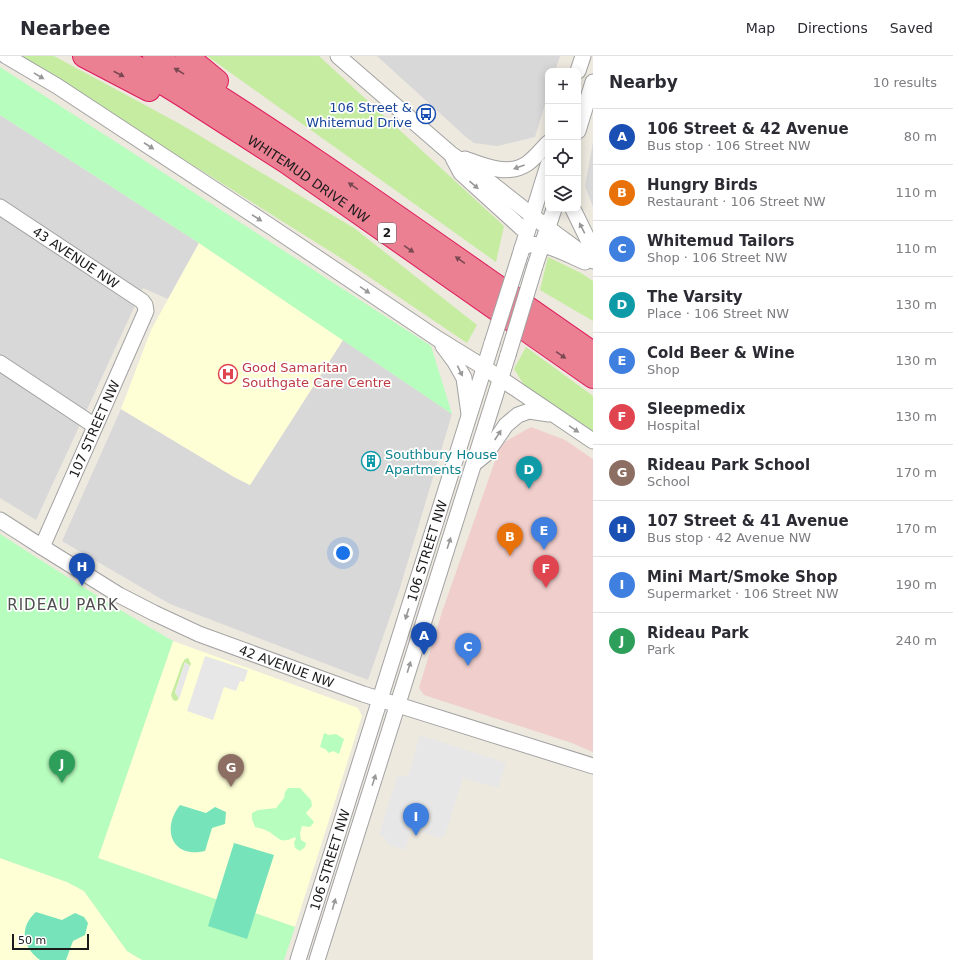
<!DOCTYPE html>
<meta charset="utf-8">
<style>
body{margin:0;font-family:"DejaVu Sans",sans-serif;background:#f7f7f7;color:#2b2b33}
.controls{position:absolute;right:12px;top:12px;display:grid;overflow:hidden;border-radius:8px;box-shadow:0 2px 10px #0003}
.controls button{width:36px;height:36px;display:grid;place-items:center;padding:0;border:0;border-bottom:1px solid #e1e1e2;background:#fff;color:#2b2b33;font:20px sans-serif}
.scale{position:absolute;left:12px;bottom:10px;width:77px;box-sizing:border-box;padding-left:4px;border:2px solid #1b1b1b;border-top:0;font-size:11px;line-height:14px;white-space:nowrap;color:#1b1b1b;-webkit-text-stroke:3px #fff;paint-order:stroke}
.you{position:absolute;left:343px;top:497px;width:14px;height:14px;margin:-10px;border:3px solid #fff;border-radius:50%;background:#1a73e8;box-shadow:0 0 0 6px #1a73e833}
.badge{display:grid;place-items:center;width:26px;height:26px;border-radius:50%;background:#c50100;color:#fff;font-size:13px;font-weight:700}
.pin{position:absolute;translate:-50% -33px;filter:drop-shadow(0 1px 2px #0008)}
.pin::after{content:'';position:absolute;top:21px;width:14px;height:12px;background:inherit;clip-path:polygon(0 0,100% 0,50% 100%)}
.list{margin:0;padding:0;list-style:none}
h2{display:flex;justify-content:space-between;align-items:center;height:52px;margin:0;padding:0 16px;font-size:17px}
h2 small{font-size:13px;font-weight:400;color:#7c7c81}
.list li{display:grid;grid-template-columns:26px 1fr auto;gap:12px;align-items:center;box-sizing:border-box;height:56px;padding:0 16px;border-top:1px solid #e1e1e2}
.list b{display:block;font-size:15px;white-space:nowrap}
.list p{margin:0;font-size:13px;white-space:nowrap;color:#7c7c81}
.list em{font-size:13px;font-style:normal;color:#7c7c81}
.icon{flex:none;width:22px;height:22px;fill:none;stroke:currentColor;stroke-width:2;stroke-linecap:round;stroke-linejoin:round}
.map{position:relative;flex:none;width:593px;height:904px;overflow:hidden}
header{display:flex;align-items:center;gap:24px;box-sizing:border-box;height:56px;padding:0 20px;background:#fff;border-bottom:1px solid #e1e1e2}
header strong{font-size:19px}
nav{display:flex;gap:22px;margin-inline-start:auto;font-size:14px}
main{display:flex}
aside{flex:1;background:#fff}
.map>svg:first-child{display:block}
</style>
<header>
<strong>Nearbee</strong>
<nav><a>Map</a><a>Directions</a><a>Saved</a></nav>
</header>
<main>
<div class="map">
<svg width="593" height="904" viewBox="0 0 593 904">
<rect width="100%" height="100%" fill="#ede9df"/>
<path fill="#d9d8d8" d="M377,0h183l-5,15h-7v24l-13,42 -38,9 -23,-3 -8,-6z
M0,59l199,128 -31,56 -25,-11 -107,232 -36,-22z
M593,86v65l-8,-21z
M343,284l109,74 -53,177 -31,89 -198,-76 -108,-63 59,-132 113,68 16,8z"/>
<path fill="#f0cecc" d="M531,371l34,13 28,19v293l-21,-9 -148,-48 -5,-7 23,-76 59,-168z"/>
<path fill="#ffffd6" d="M199,187l144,97 -93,145 -16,-8 -113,-68 30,-79z
M173,585l185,67 4,8 -67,211 -197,-69z
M0,802l67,24 17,9 43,60 15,9h-142z"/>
<path fill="#c5eca0" d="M17,0h37l126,68 174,104 123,97 -10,18 -123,-83 -288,-181z
M207,0h112l185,170 -8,36z
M548,201l33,16 12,8v40l-53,-31z
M526,291l67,49v37l-67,-45 -12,-19z
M188,602l3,6 -1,2 -5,-4 -10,30 4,7 -3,2 -3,-1 -2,-5 11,-31 3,-5z"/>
<path fill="#b7fdbd" d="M0,11l431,279 21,68 -253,-171 -199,-128z
M0,478c57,37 114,73 173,107l-75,217 197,69 -11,33h-142l-15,-9 -43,-60 -17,-9 -67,-24z
M324,677l5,2 7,-1 8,5 -5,15 -6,-3 -4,2 -4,-4 -5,-2z
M288,732h12l11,12 1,6 -6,7 8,9 -4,5 -8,-1 -2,7 1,7 5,3 -1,4 -5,4 -5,-3 -1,-6 2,-3 -1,-2c-13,6 -13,4 -24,-4 -4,-3 -11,-5 -16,-6l-3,-8v-6l6,-3 18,-2 8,-10 1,-6z"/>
<path fill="#77e3ba" d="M180,749l26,8 9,-6 11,5 -1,12 -13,4 -7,23c-33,8 -44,-22 -25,-46z
M234,787l40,12 -27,84 -39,-13z
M36,856l26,8 13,-7 9,4 4,6 -3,12 -12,6 -7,19h-26c-18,-13 -21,-33 -4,-48z"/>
<path fill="#e7e7e7" d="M205,600l43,14 -4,12 -4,-1 -4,10 -12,-4 -11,33 -26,-9z
M185,606l5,4 -11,33 -4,-7z
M420,679l86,28 -8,25 -35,-10 -18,57 -5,3 -28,-9 -7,21 -18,-6 -2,-6 -6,-3 18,-58 11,-1z"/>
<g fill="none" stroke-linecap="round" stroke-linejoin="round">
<defs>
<g id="minor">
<path d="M6,0l51,30 213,140 168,113 47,29 108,73"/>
<path d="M338,0l113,98 22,15 75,59 45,33"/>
<path d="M578,15l5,-15"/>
<path d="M578,75l15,-49"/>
<path d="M453,102l8,15 65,59"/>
<path d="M465,103c19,7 44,18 63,4 8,-6 14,-14 20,-20"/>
<path id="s1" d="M0,151l142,94 3,4 1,6 -104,236"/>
<path d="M573,153l17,35 3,3"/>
<path d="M522,192c16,-11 46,7 63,14"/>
<path d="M520,199l28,-90"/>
<path d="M535,210l19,-57"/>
<path d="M443,290l12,16 9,16 5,36"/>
<path d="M0,307l95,63"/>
<path d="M476,406l10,-8 20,-29 12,-10 11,-4 20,3"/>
<path id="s2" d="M0,464l42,27 77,48 35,18 45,21 164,60 230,72"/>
<path id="s3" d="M298,904l194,-617"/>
<path d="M317,904l191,-605"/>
</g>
<g id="highway">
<path d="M84,0l65,34"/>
<path id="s4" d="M119,0l66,41 101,65 307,215"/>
<path d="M154,0c151,92 294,197 439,297"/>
<path d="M187,0l30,25"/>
</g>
</defs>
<use href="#minor" stroke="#a2a2a2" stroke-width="17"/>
<use href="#highway" stroke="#df185b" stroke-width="24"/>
<use href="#minor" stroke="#fff" stroke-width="15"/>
<use href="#highway" stroke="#eb8093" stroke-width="22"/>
<defs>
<path id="minor-bridge" d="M492,287l28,-88
M508,299l27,-89"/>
</defs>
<use href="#minor-bridge" stroke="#a2a2a2" stroke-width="17" stroke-linecap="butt"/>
<use href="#minor-bridge" stroke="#fff" stroke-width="15"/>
</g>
<defs><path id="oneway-solid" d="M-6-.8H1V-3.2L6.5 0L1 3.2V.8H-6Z"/></defs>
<g fill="#794851">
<use href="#oneway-solid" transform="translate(179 15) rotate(-149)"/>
<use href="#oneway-solid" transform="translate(119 18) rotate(28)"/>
<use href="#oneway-solid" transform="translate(353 130) rotate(-145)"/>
<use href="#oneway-solid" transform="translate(409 193) rotate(35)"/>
<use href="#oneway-solid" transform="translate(460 204) rotate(-145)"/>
<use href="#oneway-solid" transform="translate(561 299) rotate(35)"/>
</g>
<g fill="#989898">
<use href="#oneway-solid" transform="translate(39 20) rotate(31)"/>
<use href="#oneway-solid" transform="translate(149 90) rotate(33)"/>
<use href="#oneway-solid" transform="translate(519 111) rotate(160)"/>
<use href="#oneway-solid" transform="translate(474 129) rotate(41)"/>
<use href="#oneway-solid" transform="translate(257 162) rotate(33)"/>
<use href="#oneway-solid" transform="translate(582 172) rotate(-117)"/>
<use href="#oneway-solid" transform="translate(365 234) rotate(34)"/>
<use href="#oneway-solid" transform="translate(460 315) rotate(64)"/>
<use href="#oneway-solid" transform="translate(574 373) rotate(34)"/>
<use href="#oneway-solid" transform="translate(498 379) rotate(-57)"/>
<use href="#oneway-solid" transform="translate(449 487) rotate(-72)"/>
<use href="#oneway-solid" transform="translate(407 558) rotate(108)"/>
<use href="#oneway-solid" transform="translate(409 611) rotate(-73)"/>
<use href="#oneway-solid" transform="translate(374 724) rotate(-72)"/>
<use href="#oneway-solid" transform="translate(334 848) rotate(-74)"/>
</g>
<defs>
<symbol id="bus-ring" viewBox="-11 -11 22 22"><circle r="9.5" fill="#fff" stroke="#1a4fb4" stroke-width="1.5"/><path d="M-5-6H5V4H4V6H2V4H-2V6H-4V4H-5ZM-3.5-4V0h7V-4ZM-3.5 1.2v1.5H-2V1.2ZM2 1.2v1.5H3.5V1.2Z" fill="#1a4fb4"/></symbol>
<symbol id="hospital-ring" viewBox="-11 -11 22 22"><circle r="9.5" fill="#fff" stroke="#e0444e" stroke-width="1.5"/><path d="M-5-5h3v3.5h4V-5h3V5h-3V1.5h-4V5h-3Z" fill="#e0444e"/></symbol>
<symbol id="building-ring" viewBox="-11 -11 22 22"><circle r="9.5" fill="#fff" stroke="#0f9aa8" stroke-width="1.5"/><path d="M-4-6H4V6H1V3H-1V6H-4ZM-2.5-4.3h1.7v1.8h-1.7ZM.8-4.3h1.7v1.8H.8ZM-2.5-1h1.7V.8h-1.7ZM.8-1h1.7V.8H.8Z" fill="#0f9aa8"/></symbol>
</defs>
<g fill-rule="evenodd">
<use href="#bus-ring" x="415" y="47" width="22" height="22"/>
<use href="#hospital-ring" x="217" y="307" width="22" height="22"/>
<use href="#building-ring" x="360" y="394" width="22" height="22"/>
</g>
<g text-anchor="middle" stroke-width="3.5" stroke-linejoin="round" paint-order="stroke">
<rect fill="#fff" stroke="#5f5f5f" stroke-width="1" x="378" y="167" width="18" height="20" rx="3"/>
<g font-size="12" font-weight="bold" fill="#1b1b1b">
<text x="387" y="181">2</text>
</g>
<g font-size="13" fill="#164399" stroke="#fff" text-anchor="end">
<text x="412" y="56">106 Street &amp;<tspan x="412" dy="15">Whitemud Drive</tspan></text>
</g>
<g font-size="13" fill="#1b1b1b" stroke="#fff">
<text dy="5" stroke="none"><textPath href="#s4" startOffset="226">WHITEMUD DRIVE NW</textPath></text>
<text dy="5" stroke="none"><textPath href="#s1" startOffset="91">43 AVENUE NW</textPath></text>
<text transform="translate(94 373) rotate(-66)" y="5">107 STREET NW</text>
<text dy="5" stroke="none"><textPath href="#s3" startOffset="429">106 STREET NW</textPath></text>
<text dy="5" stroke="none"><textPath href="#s2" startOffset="323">42 AVENUE NW</textPath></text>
<text dy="5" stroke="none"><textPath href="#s3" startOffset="105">106 STREET NW</textPath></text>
</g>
<g font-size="13" fill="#be3a42" stroke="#fff" text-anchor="start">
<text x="242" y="316">Good Samaritan<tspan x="242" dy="15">Southgate Care Centre</tspan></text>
</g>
<g font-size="13" fill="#0d838f" stroke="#fff" text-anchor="start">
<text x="385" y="403">Southbury House<tspan x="385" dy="15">Apartments</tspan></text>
</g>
<g font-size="15" letter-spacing="1" fill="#4e4e4e" stroke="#fff">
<text x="63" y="554">RIDEAU PARK</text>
</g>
</g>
</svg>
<div class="controls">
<button>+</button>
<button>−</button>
<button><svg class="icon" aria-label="locate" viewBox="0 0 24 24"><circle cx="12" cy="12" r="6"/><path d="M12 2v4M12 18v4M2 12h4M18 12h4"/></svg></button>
<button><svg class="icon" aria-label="layers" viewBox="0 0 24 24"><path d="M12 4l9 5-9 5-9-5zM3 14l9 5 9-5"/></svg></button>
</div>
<div class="scale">50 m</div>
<div class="you"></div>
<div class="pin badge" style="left:424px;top:599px;background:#1a4fb4">A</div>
<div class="pin badge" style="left:510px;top:500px;background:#e8710a">B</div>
<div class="pin badge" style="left:468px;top:610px;background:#3f7fe0">C</div>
<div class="pin badge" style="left:529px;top:433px;background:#0f9aa8">D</div>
<div class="pin badge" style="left:544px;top:494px;background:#3f7fe0">E</div>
<div class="pin badge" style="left:546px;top:532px;background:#e0444e">F</div>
<div class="pin badge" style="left:231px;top:731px;background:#8d6e63">G</div>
<div class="pin badge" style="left:82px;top:530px;background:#1a4fb4">H</div>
<div class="pin badge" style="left:416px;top:780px;background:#3f7fe0">I</div>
<div class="pin badge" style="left:62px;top:727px;background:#2e9e5b">J</div>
</div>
<aside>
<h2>Nearby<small>10 results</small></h2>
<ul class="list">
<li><span class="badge" style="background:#1a4fb4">A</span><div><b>106 Street &amp; 42 Avenue</b><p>Bus stop · 106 Street NW</p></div><em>80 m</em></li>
<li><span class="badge" style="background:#e8710a">B</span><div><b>Hungry Birds</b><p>Restaurant · 106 Street NW</p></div><em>110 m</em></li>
<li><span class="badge" style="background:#3f7fe0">C</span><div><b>Whitemud Tailors</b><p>Shop · 106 Street NW</p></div><em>110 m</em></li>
<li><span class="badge" style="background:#0f9aa8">D</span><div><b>The Varsity</b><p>Place · 106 Street NW</p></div><em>130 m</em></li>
<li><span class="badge" style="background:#3f7fe0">E</span><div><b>Cold Beer &amp; Wine</b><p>Shop</p></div><em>130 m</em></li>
<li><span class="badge" style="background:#e0444e">F</span><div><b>Sleepmedix</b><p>Hospital</p></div><em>130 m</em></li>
<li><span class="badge" style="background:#8d6e63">G</span><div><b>Rideau Park School</b><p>School</p></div><em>170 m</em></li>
<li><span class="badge" style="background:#1a4fb4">H</span><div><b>107 Street &amp; 41 Avenue</b><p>Bus stop · 42 Avenue NW</p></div><em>170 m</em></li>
<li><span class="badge" style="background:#3f7fe0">I</span><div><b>Mini Mart/Smoke Shop</b><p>Supermarket · 106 Street NW</p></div><em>190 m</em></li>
<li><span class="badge" style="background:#2e9e5b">J</span><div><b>Rideau Park</b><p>Park</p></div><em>240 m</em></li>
</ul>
</aside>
</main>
